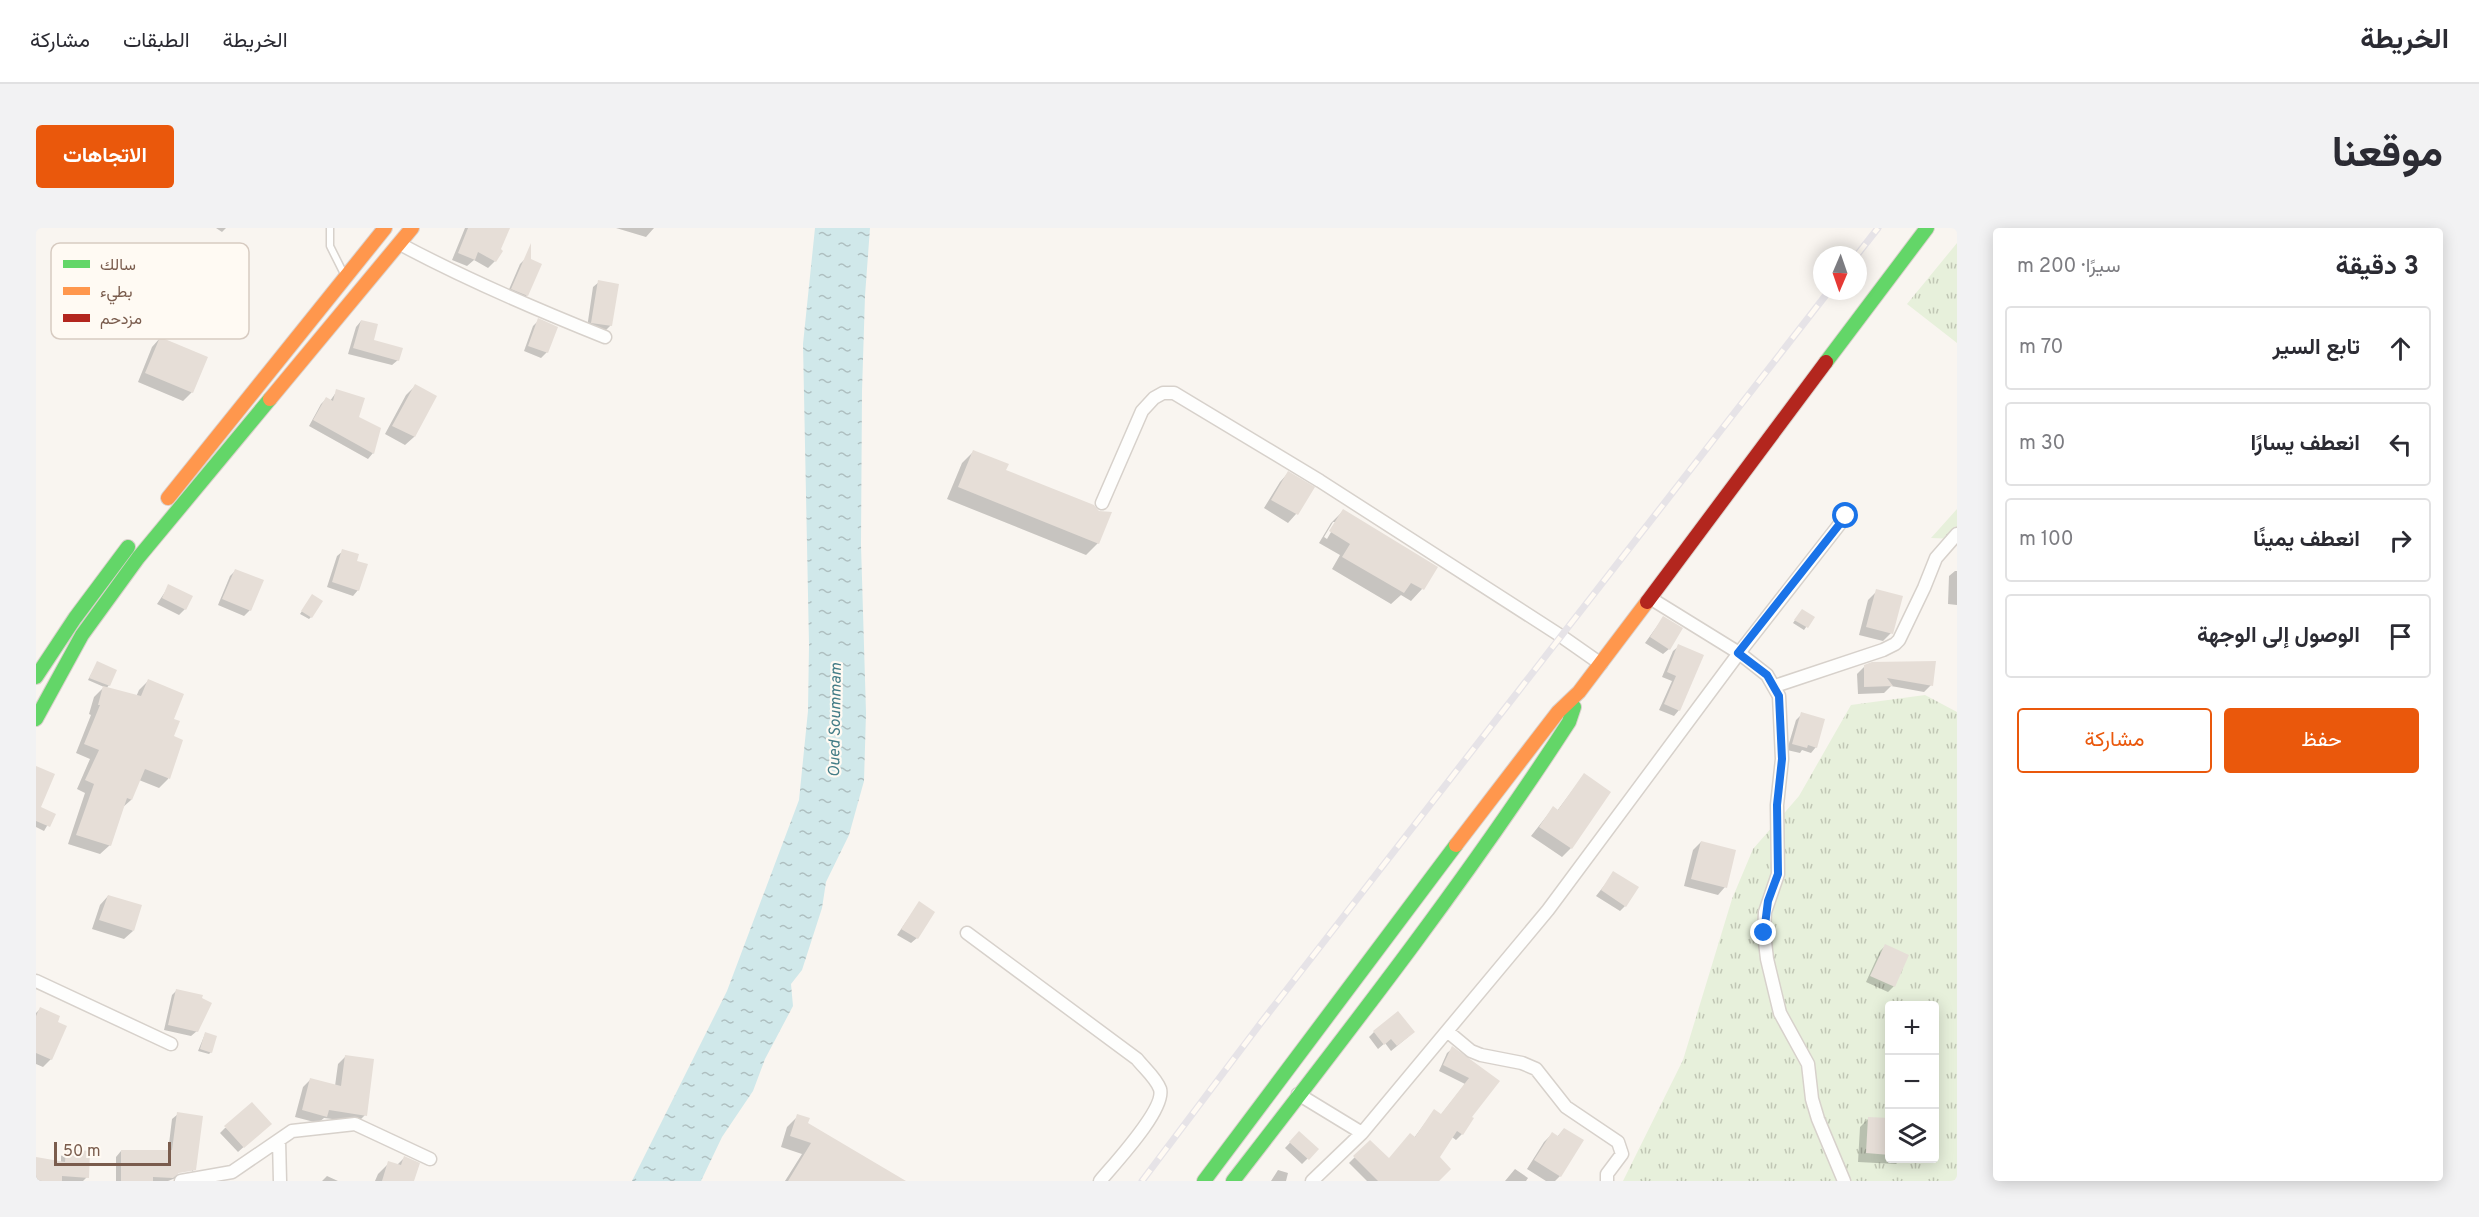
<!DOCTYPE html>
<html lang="ar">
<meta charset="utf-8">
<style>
body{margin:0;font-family:Overpass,Vazirmatn,sans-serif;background:#f2f2f3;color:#2b2b33;direction:rtl}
.controls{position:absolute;right:18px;bottom:18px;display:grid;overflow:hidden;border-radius:6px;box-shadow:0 3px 15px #0003}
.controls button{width:54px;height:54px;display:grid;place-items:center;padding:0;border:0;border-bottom:2px solid #e1e1e2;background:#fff;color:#2b2b33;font:30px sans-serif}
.compass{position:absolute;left:1777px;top:18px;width:54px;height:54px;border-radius:50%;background:#fff;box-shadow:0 3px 15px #0003;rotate:182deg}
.scale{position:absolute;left:18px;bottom:15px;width:117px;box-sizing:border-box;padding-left:6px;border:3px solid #7a5c4d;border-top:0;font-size:16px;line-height:21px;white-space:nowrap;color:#7a5c4d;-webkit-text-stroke:4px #fffaf3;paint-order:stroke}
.stop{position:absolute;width:18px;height:18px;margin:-14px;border:4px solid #1a73e8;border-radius:50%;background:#fff}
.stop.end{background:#1a73e8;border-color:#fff;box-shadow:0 2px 6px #0008}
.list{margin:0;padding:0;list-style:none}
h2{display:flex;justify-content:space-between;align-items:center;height:78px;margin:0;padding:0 24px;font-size:26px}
h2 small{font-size:20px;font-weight:400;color:#7c7c81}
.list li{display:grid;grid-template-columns:39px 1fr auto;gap:18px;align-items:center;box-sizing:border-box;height:84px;margin:0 12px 12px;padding:0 12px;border:2px solid #e1e1e2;border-radius:6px}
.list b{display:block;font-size:22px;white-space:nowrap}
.list em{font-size:20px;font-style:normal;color:#7c7c81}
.actions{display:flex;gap:12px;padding:18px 24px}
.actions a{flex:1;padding:14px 0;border:2px solid #ea580c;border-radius:6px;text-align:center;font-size:21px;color:#ea580c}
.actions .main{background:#ea580c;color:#fff}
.icon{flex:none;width:33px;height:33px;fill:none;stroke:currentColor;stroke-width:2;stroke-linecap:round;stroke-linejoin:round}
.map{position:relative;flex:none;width:1921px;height:953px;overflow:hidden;direction:ltr;border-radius:6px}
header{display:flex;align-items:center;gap:36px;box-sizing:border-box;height:84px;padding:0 30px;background:#fff;border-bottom:2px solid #e1e1e2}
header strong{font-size:28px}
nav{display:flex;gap:33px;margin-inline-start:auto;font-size:21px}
.intro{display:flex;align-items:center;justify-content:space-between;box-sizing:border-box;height:144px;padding:0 36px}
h1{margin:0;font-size:42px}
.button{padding:15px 27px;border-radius:6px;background:#ea580c;color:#fff;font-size:21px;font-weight:700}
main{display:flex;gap:36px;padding:0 36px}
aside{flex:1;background:#fff;border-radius:6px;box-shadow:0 3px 15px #0003}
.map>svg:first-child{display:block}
</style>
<header>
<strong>الخريطة</strong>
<nav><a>الخريطة</a><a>الطبقات</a><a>مشاركة</a></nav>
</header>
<div class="intro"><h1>موقعنا</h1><a class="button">الاتجاهات</a></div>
<main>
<aside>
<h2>3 دقيقة<small>سيرًا · 200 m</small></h2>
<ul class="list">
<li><svg class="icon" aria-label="ahead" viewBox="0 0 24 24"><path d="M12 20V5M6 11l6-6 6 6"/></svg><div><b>تابع السير</b></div><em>70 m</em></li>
<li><svg class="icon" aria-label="left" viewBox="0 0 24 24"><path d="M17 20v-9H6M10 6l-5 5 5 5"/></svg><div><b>انعطف يسارًا</b></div><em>30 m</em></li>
<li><svg class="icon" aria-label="right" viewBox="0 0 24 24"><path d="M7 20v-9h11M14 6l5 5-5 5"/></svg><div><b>انعطف يمينًا</b></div><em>100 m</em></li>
<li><svg class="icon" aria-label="arrive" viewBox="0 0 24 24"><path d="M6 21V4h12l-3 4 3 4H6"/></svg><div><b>الوصول إلى الوجهة</b></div></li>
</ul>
<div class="actions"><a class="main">حفظ</a><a>مشاركة</a></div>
</aside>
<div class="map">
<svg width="1921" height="953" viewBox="0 0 1921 953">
<defs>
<pattern id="grass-tufts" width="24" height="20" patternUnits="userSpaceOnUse" patternTransform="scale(1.5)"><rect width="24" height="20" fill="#e7f0db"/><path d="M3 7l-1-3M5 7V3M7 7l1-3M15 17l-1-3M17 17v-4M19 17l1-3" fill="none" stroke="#c0c6b4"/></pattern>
<pattern id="water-ripples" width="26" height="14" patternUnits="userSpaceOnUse" patternTransform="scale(1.5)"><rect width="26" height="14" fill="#d0e8ea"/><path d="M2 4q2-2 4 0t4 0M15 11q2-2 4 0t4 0" fill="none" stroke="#aebfc0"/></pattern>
</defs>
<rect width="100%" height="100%" fill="#f9f5f0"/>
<path fill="url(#grass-tufts)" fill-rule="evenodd" d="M1921,15v100l-50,-39z
M1921,281v30l-26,-1z
M1889,467l32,17v469h-334l60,-121 49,-161 21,-50 46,-53 52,-91zM1854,778h44v152h-44z"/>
<path fill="url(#water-ripples)" d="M779,0h55l-5,68 -3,95 -1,154 5,168 -2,68 -15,54 -23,47 -4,26 -20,62 -11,14 2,22 -28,53 -12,32 -31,46 -21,44h-69l95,-190 72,-191 9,-89 1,-66 -6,-301z"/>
<path fill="#0003" fill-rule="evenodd" d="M180,0h10l-4,4z
M429,0h43l-13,33 -7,7 -14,-8 -7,6 -15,-6z
M580,0h38l-8,9z
M490,30l1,37 -5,6 -15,-7 13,-30z
M563,54l12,43 -6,6 -18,-3 6,-41z
M503,92l8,32 -6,6 -17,-7 9,-25z
M325,93l11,20 26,19 -6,5 -44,-11 8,-27z
M124,110l32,54 -9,9 -45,-19 14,-35z
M379,158l20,11 -21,40 -9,8 -20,-11 21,-39z
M301,163l20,26 16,36 -5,6 -59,-33 12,-22 5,-5 4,2z
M937,224l32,19 93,72 -12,12 -139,-56 15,-36z
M1252,245l25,15 -17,26 -8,9 -24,-15 16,-26z
M1307,283l93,56 -14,22 -11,12 -10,-6 -10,9 -59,-35 8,-14 -21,-12 12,-20zM1297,294h4l-10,17 -3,-2z
M307,323l12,10 3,29 -5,6 -26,-9 10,-31z
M200,342l14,40 -6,6 -26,-11 12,-29z
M1919,343h2v34l-9,-1 1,-28z
M133,358l16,23 -6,6 -22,-11z
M1841,363l14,42 -8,8 -24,-6 9,-35z
M274,371l1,18 -2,2 -9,-5z
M1764,385l13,4 -9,13 -11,-7z
M1627,390l6,31 -6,5 -18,-11z
M1643,418v64l-5,6 -15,-6 13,-29 -10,-4 11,-26z
M61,435l12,22 -3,4 30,8 3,-7 9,-9 24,39v17l9,4 -13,38 -9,9 -20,-8 -8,20 -9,8 -12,37 -10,9 -32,-10 17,-51 -8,-4 13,-30 -14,-6 15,-38 -2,-1 5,-17 10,-10 -16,-7z
M1829,438l66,19 -7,7 -33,-6 -7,7 -26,1 -1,-20z
M1766,486l14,33 -5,6 -9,-3 -2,3 -13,-3 9,-30z
M0,542v36l18,8 -10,17 -8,-4z
M1548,547l25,18 -38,55 -9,9 -31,-21 22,-28 4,3z
M1665,614l24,45 -7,8 -34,-9 9,-36z
M1578,645l11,33 -5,5 -24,-15z
M72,668l25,35 -9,8 -32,-10 8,-24z
M883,675l-2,35 -6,5 -14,-8z
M1849,718l22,10 -13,30 -6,6 -22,-10 14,-31z
M141,762l20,41 -6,5 -27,-6 8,-35z
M4,781l16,14 9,4 -14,32 -8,8 -7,-3v-51z
M1338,804l34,5 -17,14 -6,-8 -7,6 -9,-12z
M169,806l6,18 -2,2 -11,-3z
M1417,820l45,34 -28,35 2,2 -10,15 -6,6 -4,-3 -14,20 -1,24h-70l-18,-18 21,-21 18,18 26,-22 20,-27 6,5 25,-32 -26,-13 8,-18z
M309,829l20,58 -7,7 -34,-4 -6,5 -23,-6 8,-30 7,-7 25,6 3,-22z
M142,886l16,55 -2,3v-3l-21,4 1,3 19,-4 -23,9h-52v-24l5,-6 47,1 4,-33z
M762,888l8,8 97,57h-118l17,-27 -21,-7 6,-20z
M1833,890l21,2v38h12l-6,6 -38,-2 2,-35z
M189,900l39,1 -26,23 -18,-19z
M1528,901l-4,47 -5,5h-9l-19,-12 17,-27 8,-8 5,3z
M1263,905l18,16 -15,15 -17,-16z
M31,923l20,26 -4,4h-47v-22l25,4v-7z
M368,930l9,23h-38l3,-7 11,-11 8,2z
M1479,941l13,9 -2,3h-21z
M1242,942l10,3 -2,8h-15z
M291,948l11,5h-16z"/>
<path fill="#e6ded7" d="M432,0h42l-9,21 2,2 -7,11 -18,-10 -3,8 -17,-7z
M495,15v16l11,5 -14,32 -17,-7z
M562,52l21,4 -7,42 -21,-3z
M502,90l20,9 -10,26 -20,-7z
M325,92l17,4 -4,16 29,8 -4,13 -46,-13z
M124,109l48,20 -15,36 -48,-20z
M379,156l22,12 -22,41 -23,-11z
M300,161l29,9 -6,19 22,11 -7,26 -61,-34 13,-23 7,4z
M937,222l36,14 -3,6 88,35 5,6 13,1 -13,32 -141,-57z
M1252,243l27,16 -17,28 -27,-15z
M1307,281l95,58 -14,23 -13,-7 -7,10 -62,-36 8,-13 -21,-13z
M306,321l17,5 -2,7 11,3 -9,27 -27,-9z
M199,341l29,11 -13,31 -29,-12z
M132,356l25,12 -7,14 -24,-12z
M1840,361l27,7 -10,38 -27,-7z
M276,366l11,7 -11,17 -11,-7z
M1766,381l13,8 -7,11 -14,-8z
M1627,388l20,12 -13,22 -20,-13z
M1642,416l26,11 -24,56 -16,-7 12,-28 -9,-4z
M61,433l20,9 -7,16 -21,-8z
M1900,433l-3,25 -46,-8 6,8 -29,1v-22l8,-3z
M112,451l36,15 -10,25 6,2 -6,15 9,4 -13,39 -25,-10 -13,31 -5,-2 -16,48 -35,-11 18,-51 -9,-4 14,-30 -15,-6 16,-39h-2l5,-19 38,10z
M1765,484l24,7 -8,29 -9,-3 -1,3 -15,-4z
M0,538l19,8 -14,33 15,7 -6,13 -14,-6z
M1548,545l27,19 -39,57 -33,-22 14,-21 5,4z
M1665,613l35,9 -9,38 -36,-9z
M1577,643l26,16 -13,20 -25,-17z
M72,667l34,10 -8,26 -35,-11z
M883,673l16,11 -17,27 -17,-10z
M1849,716l24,11 -14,32 -25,-11z
M140,761l27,6 -1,3 10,5 -14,29 -30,-7z
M4,779l20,9 -2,6 9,4 -15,34 -16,-7v-37z
M1362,783l17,21 -18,14 -6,-7 -7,6 -11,-14z
M169,804l12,4 -5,17 -12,-4z
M1416,818l48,35 -28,36 2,1 -11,17 -6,-4 -17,26 11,12 -12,12h-61l-25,-25 17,-16 19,18 21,-25 5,4 19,-28 7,5 28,-36 -26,-13z
M309,827l29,4 -7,57 -38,-6 -2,7 -25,-7 8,-32 31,8z
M216,874l20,22 -28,24 -20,-22z
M141,884l26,4 -7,54 -17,3 -6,5 -20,-1v4h-32v-31h51z
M761,886l13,4 -2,5 98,58h-118l23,-38 -21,-7z
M1832,889l22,1v37l-24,-2z
M1528,900l20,12 -23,37 -27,-17 18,-28 6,4z
M1263,903l20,18 -10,11 -20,-18z
M30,921l24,2 -1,27 -27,-2v5h-26v-24l29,5z
M368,928l16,7 -6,18h-32l6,-20 13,4z"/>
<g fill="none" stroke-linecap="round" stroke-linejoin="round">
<defs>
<path id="lane" d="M294,0v18l13,26"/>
<path id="street" d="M364,16c67,36 135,65 205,93
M1066,275l40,-92 12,-13 9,-5h11l146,88 241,155 40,28
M1614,370l89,55 28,22 12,21 3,63 -5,46 1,69 -13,38 -1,21 3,26 13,54 28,51 4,35 6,20 26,62
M1739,458l108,-36 12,-6 4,-4 25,-52 12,-30 21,-24
M931,705l170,126c7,9 19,19 23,30 6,20 -46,75 -60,92
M0,753l135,63
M1411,803l24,20 10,4 41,8 14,6 30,38 52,35 4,12 -15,20v7
M1262,866l64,39
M243,912l1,41
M145,953l51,-9 60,-41 63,-7 75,35
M1276,953l50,-48 186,-223 191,-257 107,-137"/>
<path id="fast" d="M1790,134l101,-134
M0,449l39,-59 53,-71
M0,491l46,-84 56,-77 132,-159
M1168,953l252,-336
M1197,953c116,-150 233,-300 336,-459l5,-15"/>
<path id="slow" d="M234,171l142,-171
M132,270l217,-270
M1420,617l102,-133 21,-20 68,-90"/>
<path id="jam" d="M1611,374l179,-240"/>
</defs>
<use href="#lane" stroke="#d7d1cb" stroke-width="9"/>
<use href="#street" stroke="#d7d1cb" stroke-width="15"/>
<use href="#fast" stroke="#dad1cc" stroke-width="16"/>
<use href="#slow" stroke="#dad1cc" stroke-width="16"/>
<use href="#jam" stroke="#dad1cc" stroke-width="16"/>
<use href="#lane" stroke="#fefefd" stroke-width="6"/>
<use href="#street" stroke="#fefefd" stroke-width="12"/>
<use href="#fast" stroke="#63d668" stroke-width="14"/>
<use href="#slow" stroke="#ff974d" stroke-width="14"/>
<use href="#jam" stroke="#b3261e" stroke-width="14"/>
<defs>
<path id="rail" d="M1821,27l21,-27
M1106,953l118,-157 569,-733"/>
</defs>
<use href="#rail" stroke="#e6e3e7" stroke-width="7"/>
<use href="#rail" stroke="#fffaf3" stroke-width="4.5" stroke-dasharray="14" stroke-linecap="butt"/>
</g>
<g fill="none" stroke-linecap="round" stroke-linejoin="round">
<path stroke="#1a73e8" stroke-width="8" d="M1728,705l4,-32 10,-27 -1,-69 5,-46 -3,-63 -12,-21 -29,-22 108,-137"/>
</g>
<g text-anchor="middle" stroke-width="4.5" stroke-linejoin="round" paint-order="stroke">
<g font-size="16" font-style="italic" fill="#437c86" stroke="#fffaf3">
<text transform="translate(798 492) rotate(-89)" y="6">Oued Soummam</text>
</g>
</g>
<rect x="15" y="15" width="198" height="96" rx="9" fill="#fffaf3" stroke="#d7cbc1" stroke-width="1.5"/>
<rect x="27" y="32" width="27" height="8" fill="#63d668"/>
<rect x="27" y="59" width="27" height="8" fill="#ff974d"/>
<rect x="27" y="86" width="27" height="8" fill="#b3261e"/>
<g font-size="16" fill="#7a5c4d">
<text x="64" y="42">سالك</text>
<text x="64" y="69">بطيء</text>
<text x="64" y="96">مزدحم</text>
</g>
</svg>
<div class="controls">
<button>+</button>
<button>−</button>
<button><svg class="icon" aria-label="layers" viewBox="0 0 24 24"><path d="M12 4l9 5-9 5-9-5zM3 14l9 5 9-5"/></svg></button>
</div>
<svg class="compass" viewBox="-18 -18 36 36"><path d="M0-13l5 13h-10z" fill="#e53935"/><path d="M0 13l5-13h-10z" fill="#7c7c81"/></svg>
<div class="scale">50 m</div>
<div class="stop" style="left:1810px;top:288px"></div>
<div class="stop end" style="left:1728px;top:705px"></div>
</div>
</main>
